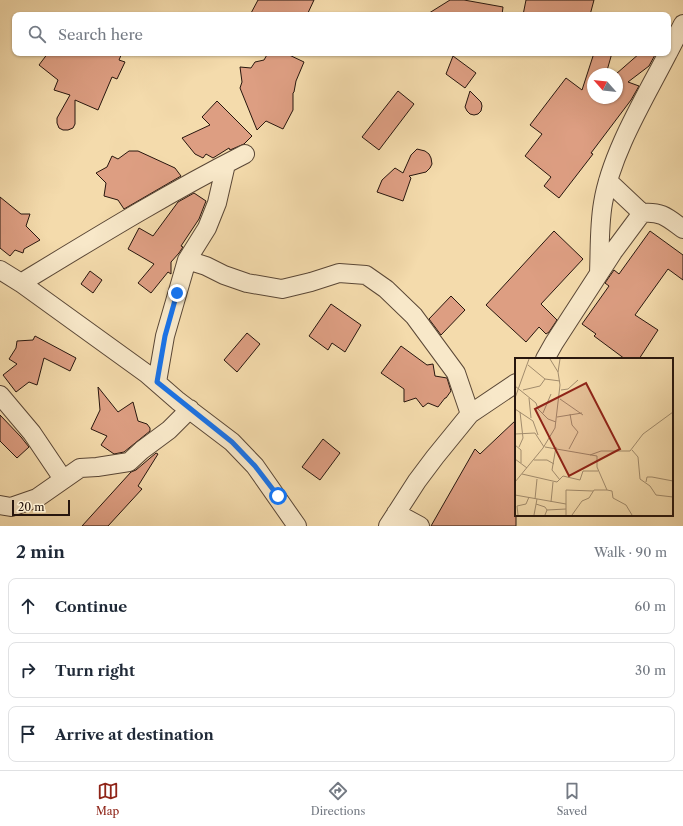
<!DOCTYPE html>
<meta charset="utf-8">
<style>
body{margin:0;font-family:"Libre Caslon Text",serif;background:#f2f2f3;color:#1f2937}
.compass{position:absolute;left:587px;top:68px;width:36px;height:36px;border-radius:50%;background:#fff;box-shadow:0 1px 3px #0004;rotate:297deg}
.scale{position:absolute;left:12px;bottom:10px;width:58px;box-sizing:border-box;padding-left:4px;border:2px solid #27160e;border-top:0;font-size:11px;line-height:14px;white-space:nowrap;color:#27160e;-webkit-text-stroke:3px #f8e8c9;paint-order:stroke}
.stop{position:absolute;width:12px;height:12px;margin:-9px;border:3px solid #1a73e8;border-radius:50%;background:#fff}
.stop.end{background:#1a73e8;border-color:#fff;box-shadow:0 1px 4px #0008}
.list{margin:0;padding:0;list-style:none}
h2{display:flex;justify-content:space-between;align-items:center;height:52px;margin:0;padding:0 16px;font-size:17px}
h2 small{font-size:13px;font-weight:400;color:#747a83}
.list li{display:grid;grid-template-columns:26px 1fr auto;gap:12px;align-items:center;box-sizing:border-box;height:56px;margin:0 8px 8px;padding:0 8px;border:1px solid #e0e1e3;border-radius:8px}
.list b{display:block;font-size:15px;white-space:nowrap}
.list em{font-size:13px;font-style:normal;color:#747a83}
.icon{flex:none;width:22px;height:22px;fill:none;stroke:currentColor;stroke-width:2;stroke-linecap:round;stroke-linejoin:round}
.map{position:relative;flex:none;width:683px;height:526px;overflow:hidden}
.search{position:absolute;background:#fff;box-shadow:0 1px 3px #0004;left:12px;right:12px;top:12px;height:44px;display:flex;align-items:center;gap:10px;box-sizing:border-box;padding:0 14px;border-radius:8px;color:#747a83;font-size:15px}
.sheet{height:244px;background:#fff}
nav{display:flex;justify-content:space-around;align-items:center;box-sizing:border-box;height:56px;border-top:1px solid #e0e1e3;background:#fff;font-size:11px;color:#747a83}
nav a{display:grid;justify-items:center;gap:2px}
nav .on{color:#8f2418}
.map>svg:first-child{display:block}
</style>
<div class="map">
<svg width="683" height="526" viewBox="0 0 683 526">
<rect width="100%" height="100%" fill="#f4dbac"/>
<filter id="stains"><feTurbulence type="fractalNoise" baseFrequency=".005" numOctaves="4"/><feColorMatrix values="0 0 0 0 .2 0 0 0 0 .09 0 0 0 0 .02 0 0 0 .5 -.17"/></filter>
<radialGradient id="worn" r=".72"><stop offset=".6" stop-color="#630" stop-opacity="0"/><stop offset="1" stop-color="#630" stop-opacity=".3"/></radialGradient>
<path fill="#dd9e82" stroke="#27160e" d="M258,0h56l-7,15h-57z
M450,0h14l39,7 -1,8h-76z
M526,0h68l-4,15h-67z
M48,53h74l-3,7 6,2 -8,17 -5,-2 -14,33 -23,-10v24l-2,4 -5,2h-5l-4,-2 -2,-5v-5l13,-23 -16,-5 4,-10 -19,-15z
M268,53h17l19,9 -8,19 -2,11 -1,1v17l-10,19 -17,-8 -9,9 -17,-42 2,-6 -2,-15 11,1 4,-6 9,-2z
M594,53h18l-6,21h-13v24h24v-24h-1l24,-21h16l-7,13 -21,16 11,4 -8,14 -40,53 2,1 -34,44 -15,-12 7,-9 -26,-21 17,-22 -12,-9 36,-47 16,12z
M453,56l23,17 -11,15 -19,-14z
M398,91l16,13 -35,46 -17,-13z
M470,91l11,11 1,4 -1,5 -3,3 -4,1 -4,-1 -3,-3 -2,-4z
M217,101l35,35 -8,8 -14,6 -1,-2 -16,10 -7,-4 -3,4 -8,-4 -13,-16 28,-13 -8,-8z
M417,149l8,2 4,3 2,4 1,6 -2,4 -4,4 -17,4 2,2 -8,23 -26,-9 5,-12 13,-12 8,5 8,-18z
M129,151h9l37,17 6,8 -57,33 -6,-9 -14,-4 2,-13 -10,-10 11,-6 5,-11 6,3z
M194,193l12,8 -7,18 -18,27 2,1 -4,6 -8,9v12l-3,-2 -17,21 -13,-10 16,-19 -26,-15 11,-21 14,8 25,-34z
M0,197l21,17h9l-4,12 14,14 -16,9 -1,4 -8,-3 -5,6 -10,-8z
M554,231l29,28 -42,45 16,16 -8,12 -3,2 -7,-7 -13,15 -40,-37z
M650,231l33,24v25l-15,-11 -33,46 23,15 -19,29h-14l-31,-23 2,-2 -14,-10 27,-38 -4,-3 9,-13 5,4z
M90,271l12,9 -9,13 -12,-9z
M451,296l14,14 -24,25 -12,-16z
M331,304l30,21 -16,27 -13,-9 -4,7 -19,-14z
M247,333l13,11 -23,28 -13,-12z
M35,336l41,22 -6,13 -26,-13 -7,27 -8,-3 -13,10 -13,-17 14,-11 -8,-5 7,-11 1,-7 16,-1z
M401,346l26,19 6,-1 2,12 12,2 4,13 -5,7h-1l-7,9 -10,-4 -5,4 -7,-9 -12,4v-13l-23,-16z
M98,387l20,25 15,-10 5,19 9,3 3,4v3l-26,21 -10,2 -13,-9 6,-9 -16,-7 9,-19z
M0,415l21,22 8,10 -12,11 -17,-17z
M516,420v106h-85l44,-77 5,5z
M323,439l17,14 -20,27 -18,-13z
M156,453l2,1 -20,32 4,3 -34,37h-26l49,-54 5,-2z"/>
<g fill="none" stroke-linecap="round" stroke-linejoin="round">
<defs>
<path id="street" d="M668,53l15,-29
M608,181l34,32
M187,260l19,6 18,9 23,8 35,6 29,-7 28,-9 27,2 20,14 28,27 42,57 14,41
M0,270l21,13 126,91 31,27 54,41 23,24 42,60
M599,273c1,-23 0,-47 4,-70 8,-50 42,-105 65,-150
M21,283c74,-45 147,-90 224,-129
M545,359l9,-16 59,-91 29,-39c20,-2 26,5 41,16
M157,382l8,-46 22,-76 20,-32 10,-25 9,-39
M0,395l32,38 31,46
M0,505l11,2 26,-9 43,-30 17,-1 32,-5 13,-12 27,-20 21,-21
M396,513l24,13
M388,526l29,-45 18,-24 35,-43 46,-31"/>
</defs>
<use href="#street" stroke="#5a4736" stroke-width="20"/>
<use href="#street" stroke="#f8e8c9" stroke-width="18"/>
</g>
<g fill="none" stroke-linecap="round" stroke-linejoin="round">
<path stroke="#1a73e8" stroke-width="5" d="M177,293l-12,43 -8,46 75,60 23,24 23,30"/>
</g>
<g transform="translate(515 358)">
<rect width="158" height="158" fill="#f4dbac"/>
<path fill="none" stroke="#a28c6d" stroke-width="1" d="M13,7l17,14 15,2M43,14l2,-13M0,28l21,17 2,6 10,10 8,3M8,32l17,-4 5,-7M46,32l7,-1 10,-9M0,40l14,-39M14,40l2,20M45,41l23,16M0,51l18,12 5,14M28,55l8,-19M42,59l25,-4M0,76l20,-1 9,14M0,87l6,5v13M4,89l4,-9 -3,-26M30,89l52,9v11l10,23 5,1 1,7 13,7 6,10M41,89l-4,23 8,10M54,91l9,-17 -6,-7 -2,-11M117,92l6,7 2,22 10,7 6,9 17,2M75,97l11,-4h29l13,-17 30,-22M0,101l12,9M19,102h13l7,4M7,116l35,8 6,-6 17,4 3,-9h15M0,124l28,-34 12,-20 5,-43 -2,-13 -8,-13M131,124l1,-5h5l21,4M0,137l51,9M20,141l2,-20M36,144l2,-20M21,146l9,3 2,3 -2,5M32,152l19,-1M3,157l-1,-9 9,-2 3,-7M19,157l3,-16M51,157v-25l27,1M57,157l10,-14 7,-3 5,-8h13"/>
<path fill="#8f2418" fill-opacity="0.15" stroke="#8f2418" stroke-width="2" d="M71,25l34,66 -51,27 -34,-67z"/>
<rect width="158" height="158" fill="none" stroke="#27160e" stroke-width="2"/>
</g>
<rect width="100%" height="100%" filter="url(#stains)"/>
<rect width="100%" height="100%" fill="url(#worn)"/>
</svg>
<svg class="compass" viewBox="-18 -18 36 36"><path d="M0-13l5 13h-10z" fill="#e53935"/><path d="M0 13l5-13h-10z" fill="#747a83"/></svg>
<div class="scale">20 m</div>
<div class="stop" style="left:278px;top:496px"></div>
<div class="stop end" style="left:177px;top:293px"></div>
<div class="search"><svg class="icon" aria-label="search" viewBox="0 0 24 24"><circle cx="10" cy="10" r="6"/><path d="M15 15l6 6"/></svg>Search here</div>
</div>
<section class="sheet">
<h2>2 min<small>Walk · 90 m</small></h2>
<ul class="list">
<li><svg class="icon" aria-label="ahead" viewBox="0 0 24 24"><path d="M12 20V5M6 11l6-6 6 6"/></svg><div><b>Continue</b></div><em>60 m</em></li>
<li><svg class="icon" aria-label="right" viewBox="0 0 24 24"><path d="M7 20v-9h11M14 6l5 5-5 5"/></svg><div><b>Turn right</b></div><em>30 m</em></li>
<li><svg class="icon" aria-label="arrive" viewBox="0 0 24 24"><path d="M6 21V4h12l-3 4 3 4H6"/></svg><div><b>Arrive at destination</b></div></li>
</ul>
</section>
<nav>
<a class="on"><svg class="icon" aria-label="map" viewBox="0 0 24 24"><path d="M3 6l6-2 6 2 6-2v14l-6 2-6-2-6 2zM9 4v14M15 6v14"/></svg>Map</a>
<a><svg class="icon" aria-label="directions" viewBox="0 0 24 24"><path d="M12 3l9 9-9 9-9-9zM9 14v-3h6M13 9l2 2-2 2"/></svg>Directions</a>
<a><svg class="icon" aria-label="saved" viewBox="0 0 24 24"><path d="M7 4h10v16l-5-4-5 4z"/></svg>Saved</a>
</nav>
